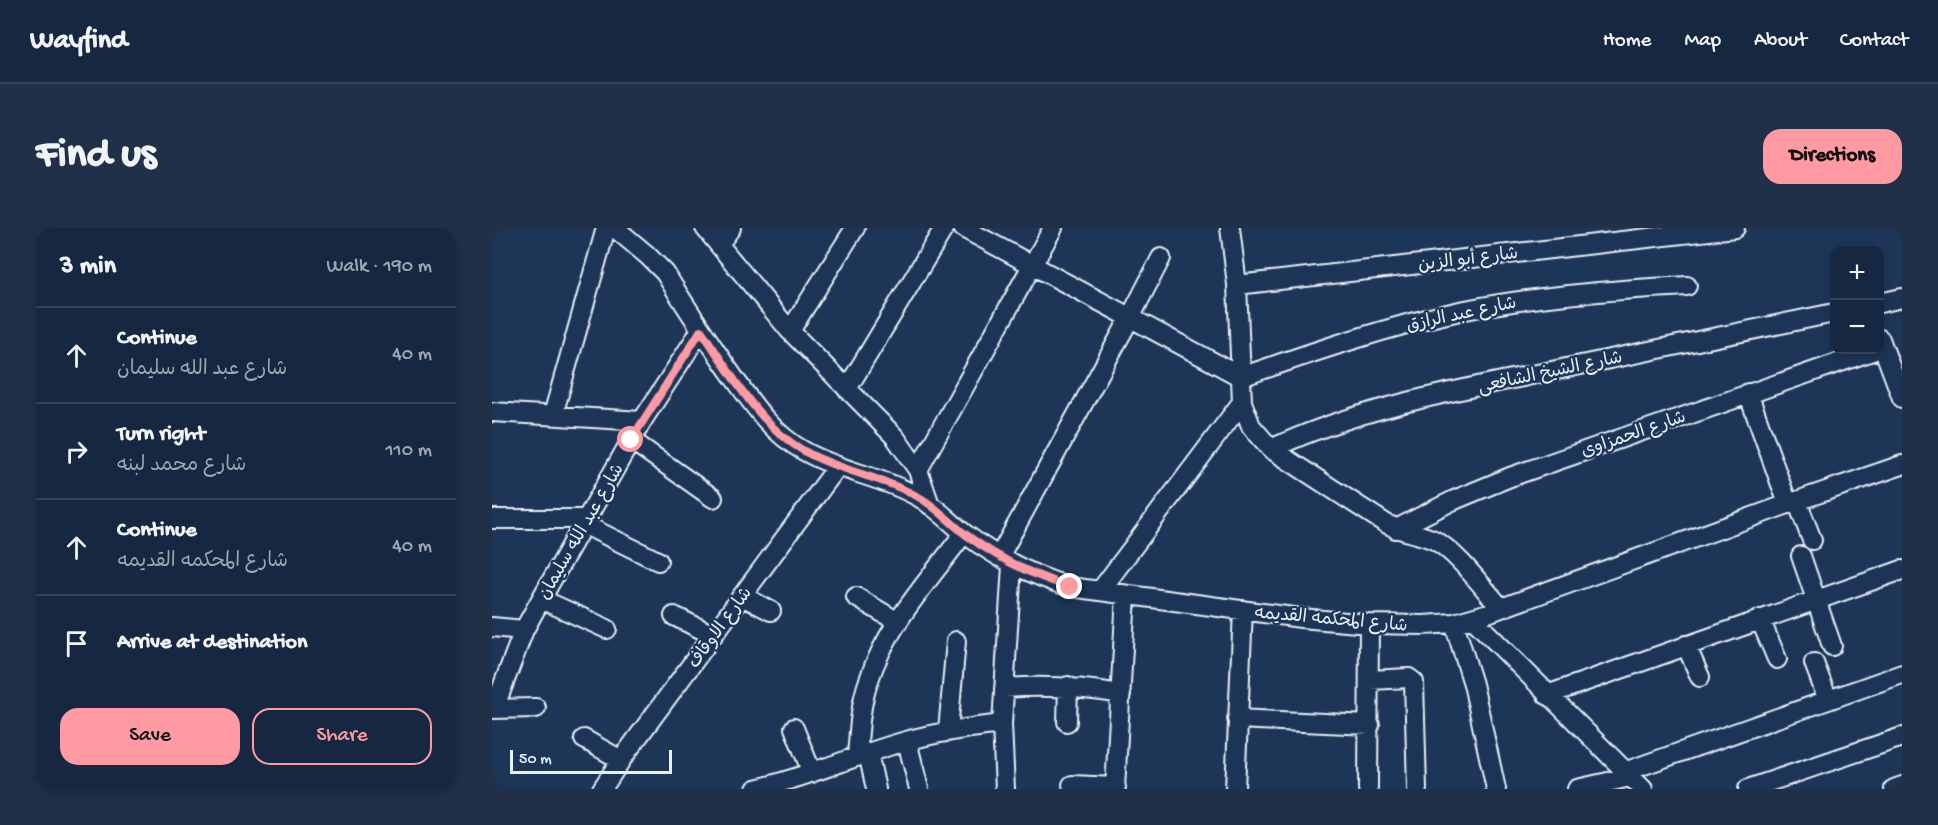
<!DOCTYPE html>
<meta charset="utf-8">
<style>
body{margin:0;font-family:"Gochi Hand","Playpen Sans Arabic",sans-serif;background:#1f3048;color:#f1f3f6}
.controls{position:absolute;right:18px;top:18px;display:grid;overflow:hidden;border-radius:12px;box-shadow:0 3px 9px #0003}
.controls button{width:54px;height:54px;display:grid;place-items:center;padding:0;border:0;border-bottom:2px solid #35445a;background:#162841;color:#f1f3f6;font:30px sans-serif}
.scale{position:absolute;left:18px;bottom:15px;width:162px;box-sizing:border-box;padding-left:6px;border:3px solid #e8f1f8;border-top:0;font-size:16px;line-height:21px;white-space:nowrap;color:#e8f1f8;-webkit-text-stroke:4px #1d3557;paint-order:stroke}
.stop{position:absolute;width:18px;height:18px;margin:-14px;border:4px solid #ff9aa2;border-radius:50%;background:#fff}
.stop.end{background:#ff9aa2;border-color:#fff;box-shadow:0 2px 6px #0008}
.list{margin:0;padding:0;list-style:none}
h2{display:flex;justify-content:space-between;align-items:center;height:78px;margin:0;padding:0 24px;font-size:26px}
h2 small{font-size:20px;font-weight:400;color:#9ea6b1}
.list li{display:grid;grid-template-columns:39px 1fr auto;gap:18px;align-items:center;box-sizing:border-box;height:96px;padding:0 24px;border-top:2px solid #35445a}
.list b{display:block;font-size:22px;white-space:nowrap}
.list p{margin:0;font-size:20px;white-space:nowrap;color:#9ea6b1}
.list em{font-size:20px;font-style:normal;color:#9ea6b1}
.actions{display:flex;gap:12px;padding:18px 24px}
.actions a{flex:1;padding:14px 0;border:2px solid #ff9aa2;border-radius:18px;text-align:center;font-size:21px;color:#ff9aa2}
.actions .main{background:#ff9aa2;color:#111}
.icon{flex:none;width:33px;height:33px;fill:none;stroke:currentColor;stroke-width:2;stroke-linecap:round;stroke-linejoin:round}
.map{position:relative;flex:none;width:1410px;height:561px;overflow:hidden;border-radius:18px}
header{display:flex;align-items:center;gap:36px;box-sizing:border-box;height:84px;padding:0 30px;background:#162841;border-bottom:2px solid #35445a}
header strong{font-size:28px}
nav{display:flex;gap:33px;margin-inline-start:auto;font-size:21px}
.intro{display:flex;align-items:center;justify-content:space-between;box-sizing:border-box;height:144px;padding:0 36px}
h1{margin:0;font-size:42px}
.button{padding:15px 27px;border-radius:18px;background:#ff9aa2;color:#111;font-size:21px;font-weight:700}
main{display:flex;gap:36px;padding:0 36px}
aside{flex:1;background:#162841;border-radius:18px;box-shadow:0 3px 9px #0003}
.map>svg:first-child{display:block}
</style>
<header>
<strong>Wayfind</strong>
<nav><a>Home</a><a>Map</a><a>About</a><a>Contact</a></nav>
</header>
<div class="intro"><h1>Find us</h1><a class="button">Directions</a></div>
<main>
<aside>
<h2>3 min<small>Walk · 190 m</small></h2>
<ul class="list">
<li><svg class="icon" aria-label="ahead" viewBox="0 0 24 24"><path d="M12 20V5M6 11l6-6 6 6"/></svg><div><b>Continue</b><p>شارع عبد الله سليمان</p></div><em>40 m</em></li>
<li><svg class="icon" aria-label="right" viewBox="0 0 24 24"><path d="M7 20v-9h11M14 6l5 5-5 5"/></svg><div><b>Turn right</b><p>شارع محمد لبنه</p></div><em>110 m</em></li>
<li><svg class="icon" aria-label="ahead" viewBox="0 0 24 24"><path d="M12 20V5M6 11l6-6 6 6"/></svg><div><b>Continue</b><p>شارع المحكمه القديمه</p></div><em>40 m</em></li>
<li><svg class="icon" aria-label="arrive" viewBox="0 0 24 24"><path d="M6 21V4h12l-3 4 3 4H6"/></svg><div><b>Arrive at destination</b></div></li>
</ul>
<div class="actions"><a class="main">Save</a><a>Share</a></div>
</aside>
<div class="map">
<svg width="1410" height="561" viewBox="0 0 1410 561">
<rect width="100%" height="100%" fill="#1d3557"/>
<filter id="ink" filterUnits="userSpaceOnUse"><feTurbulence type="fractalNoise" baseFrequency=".0167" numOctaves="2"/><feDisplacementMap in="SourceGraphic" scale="12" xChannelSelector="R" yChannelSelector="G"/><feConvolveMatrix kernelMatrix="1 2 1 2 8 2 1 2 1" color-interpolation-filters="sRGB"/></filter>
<g filter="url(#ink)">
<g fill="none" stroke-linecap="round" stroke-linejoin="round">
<defs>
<path id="street" d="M123,0l32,27 18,18c19,31 39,61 60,92 23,32 43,66 79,86 37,21 81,26 118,48 16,10 28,23 43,35 32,24 66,41 105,53l231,31 68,6 54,1 31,-2 28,-8 306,-111 114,-39
M213,0l85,103 105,106 23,33 12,35
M471,0l278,149c72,-25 145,-50 219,-66 75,-15 151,-21 227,-25
M738,0l7,57 5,117 9,24 20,23 114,74c16,9 33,10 49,17 22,11 50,49 67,68
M227,16l12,-16
M745,57l498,-57
M1388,75l22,-5
M298,103l65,-103
M1388,111l22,59
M355,161l97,-161
M1256,165l40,111
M0,184l150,9
M61,187l53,-187
M139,212l82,58
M779,221c82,-39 177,-57 266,-75 99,-20 198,-41 297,-61
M426,242l135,-242
M1305,273l15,39
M0,291h94
M91,296l75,37
M904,301l56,-28 58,-24 365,-127
M1309,328l31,90
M507,329l131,-239 31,-60
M608,363l142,-189
M250,368l29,15
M364,369l42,25
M49,371l66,30
M182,388l39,19
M980,390l171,171
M1268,391l17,40
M962,395l19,61 23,105
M0,399l32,3
M1194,417l14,32
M1322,435l14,37
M878,452l39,-2 5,4 3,107
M512,460c40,-3 77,-1 117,6
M1055,467l355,-125
M0,481l44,-1
M2,481l30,-79 17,-31 101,-178 59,-91
M745,491l133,6
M575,494l1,-36
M302,500l18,45
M456,503l8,-90
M92,511l37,21
M415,513l12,48
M376,525l8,36
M365,529c2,-26 3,-53 12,-77 17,-54 62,-102 95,-147
M1132,544l278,-98
M580,557l44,2
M110,561l19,-29 217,-294
M264,561c52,-12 99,-34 150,-48 31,-9 64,-13 96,-17
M513,561l-3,-65 10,-159
M623,561l11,-194
M743,561l8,-179
M876,561l1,-165
M1085,561l53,-12
M1256,561l154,-52
M1402,561l8,-3"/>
</defs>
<use href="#street" stroke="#e8f1f8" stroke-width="22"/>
<use href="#street" stroke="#1d3557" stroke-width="18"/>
</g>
</g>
<g fill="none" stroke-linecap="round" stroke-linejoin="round" filter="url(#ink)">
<path stroke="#ff9aa2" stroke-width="8" d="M139,212l70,-110c30,43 56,94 103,121 37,21 81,26 118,48 16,10 28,23 43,35 32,24 66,41 105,53"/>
</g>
<g text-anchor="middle" stroke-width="4.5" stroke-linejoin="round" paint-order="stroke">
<g font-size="18" fill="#e8f1f8" stroke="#1d3557">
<text transform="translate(976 30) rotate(-7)" y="6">شارع أبو الزين</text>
<text transform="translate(969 85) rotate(-12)" y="6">شارع عبد الرازق</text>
<text transform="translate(1058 143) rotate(-12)" y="6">شارع الشيخ الشافعى</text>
<text transform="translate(1141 205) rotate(-19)" y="6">شارع الحمزاوى</text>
<text transform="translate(88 303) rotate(-60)" y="6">شارع عبد الله سليمان</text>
<text transform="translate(839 390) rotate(5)" y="6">شارع المحكمه القديمه</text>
<text transform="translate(227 399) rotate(-54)" y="6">شارع الاوقاف</text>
</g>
</g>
</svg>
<div class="controls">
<button>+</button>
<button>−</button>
</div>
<div class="scale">50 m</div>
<div class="stop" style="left:139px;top:212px"></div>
<div class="stop end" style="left:578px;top:359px"></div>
</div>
</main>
